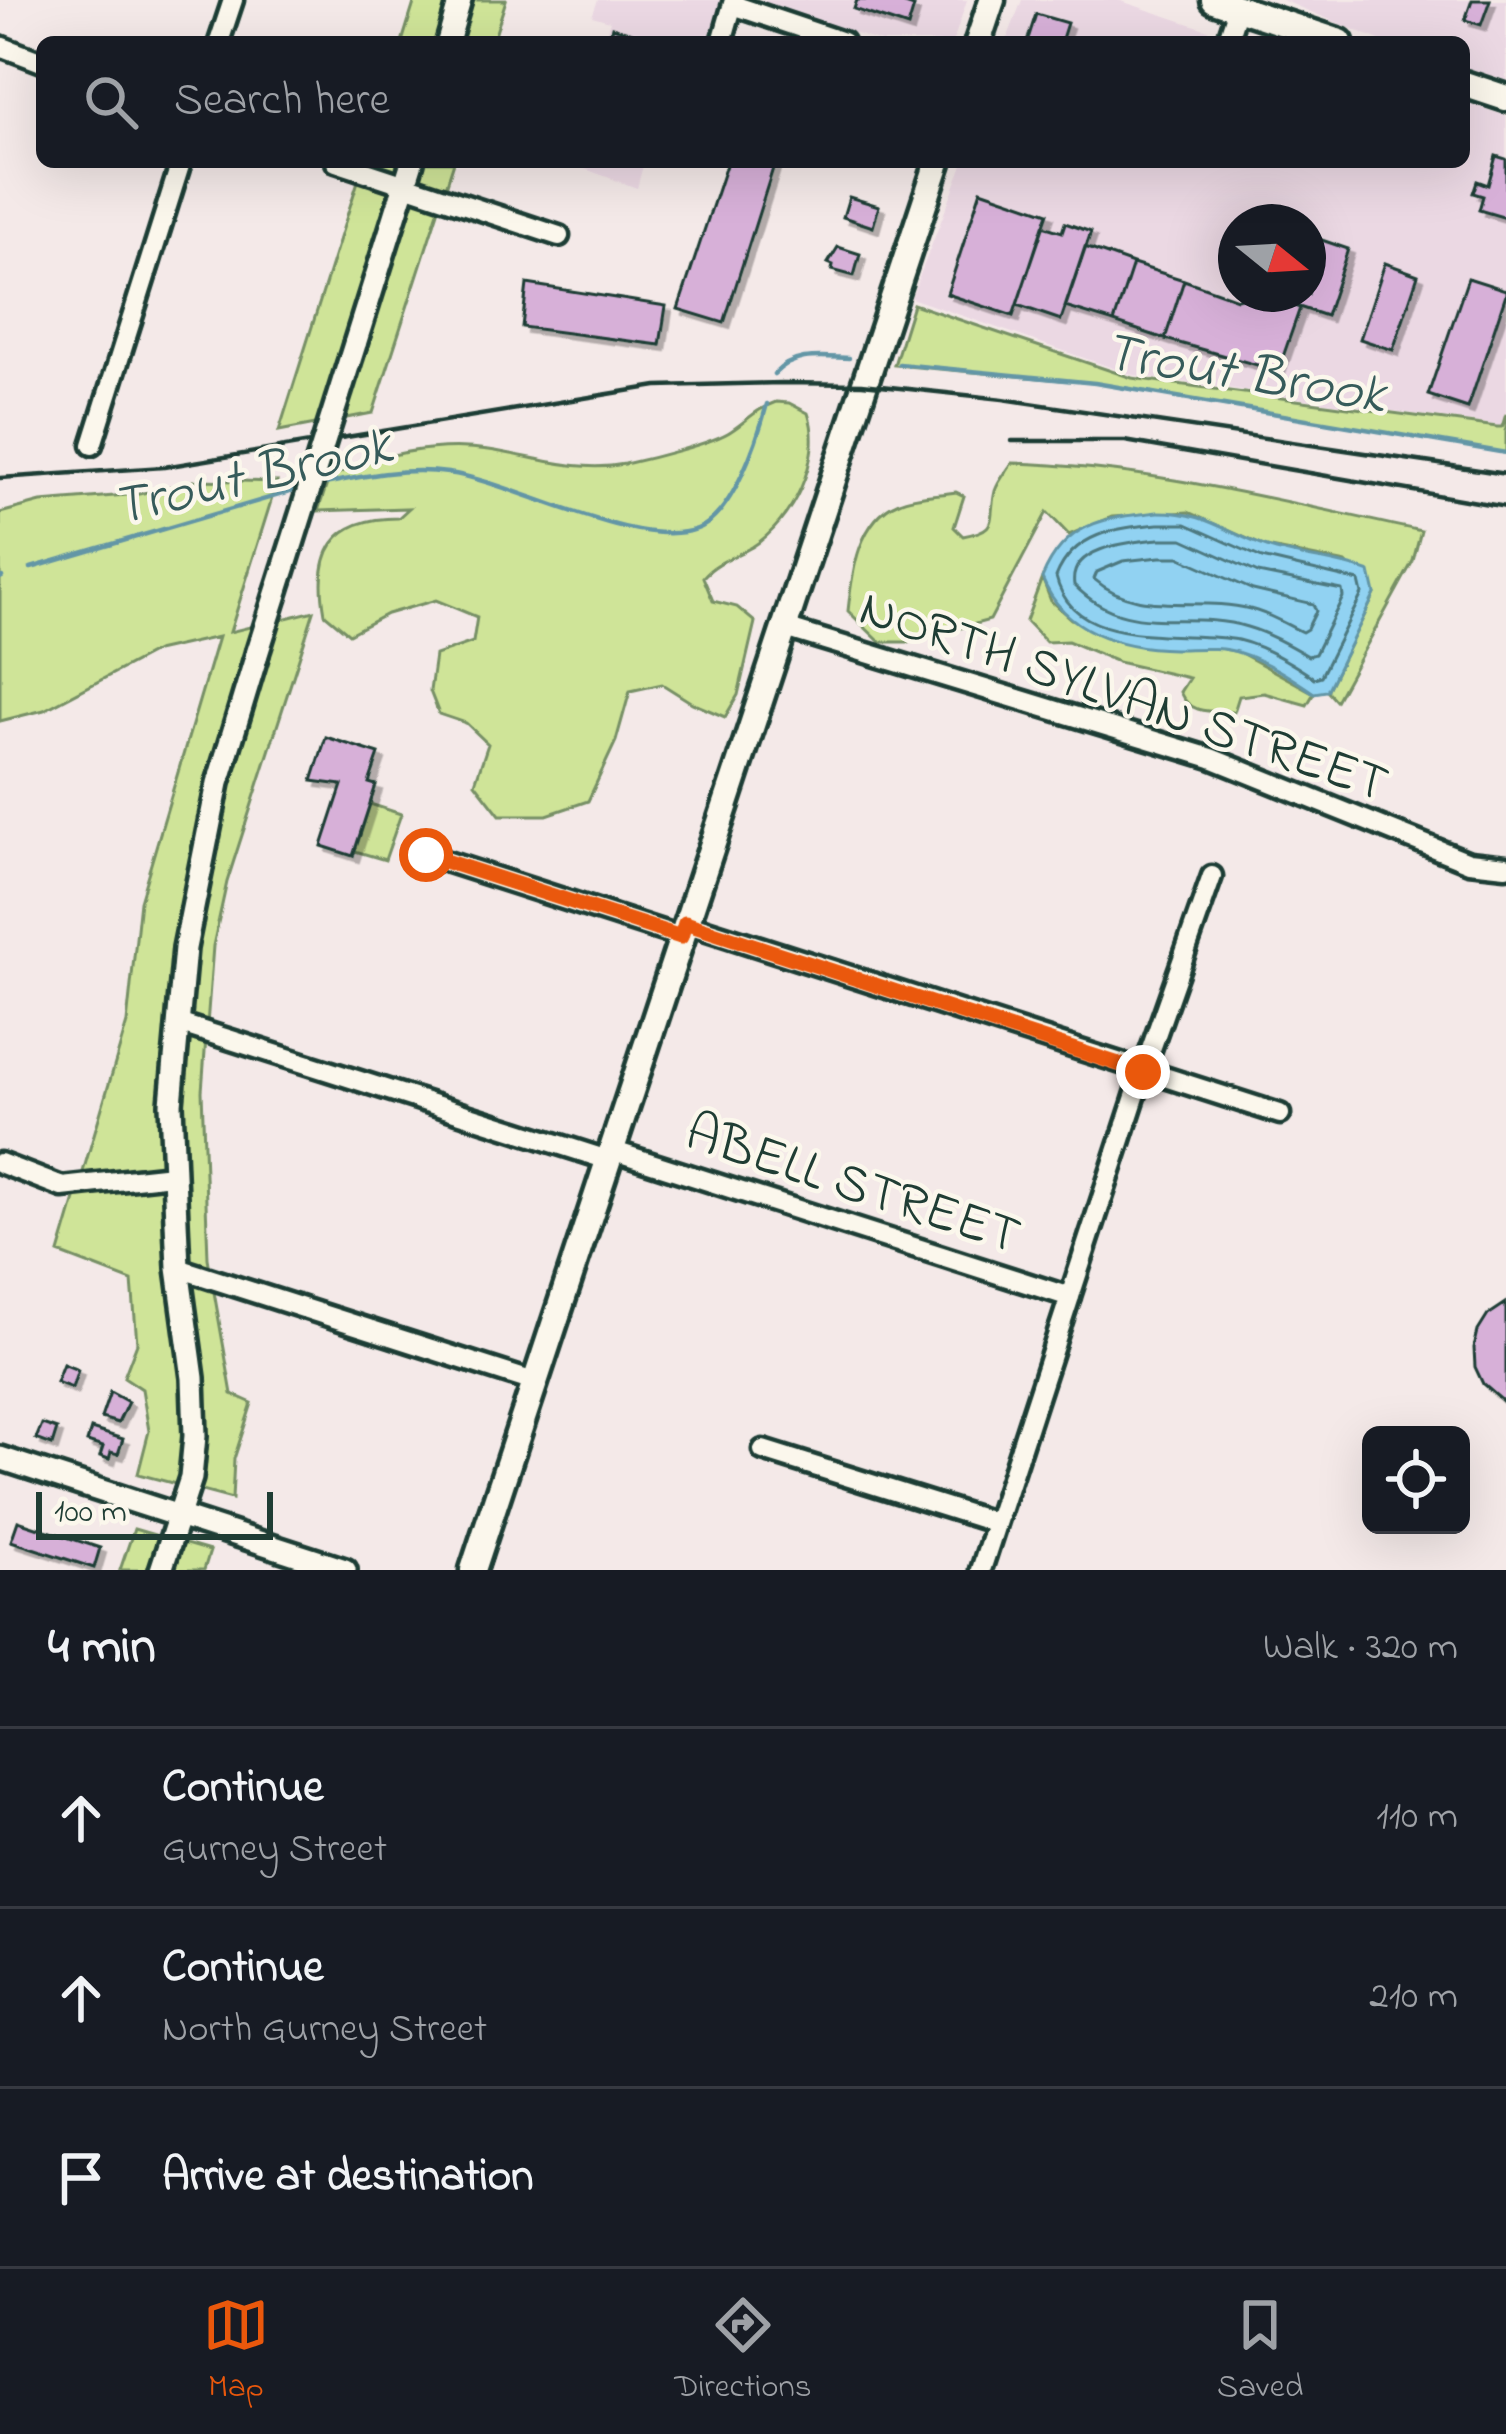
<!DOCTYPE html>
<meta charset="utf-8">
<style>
body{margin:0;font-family:"Indie Flower",sans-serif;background:#20242c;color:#f1f3f6}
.controls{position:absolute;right:36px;bottom:36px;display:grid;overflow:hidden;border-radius:18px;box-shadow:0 12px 48px #0002}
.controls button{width:108px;height:108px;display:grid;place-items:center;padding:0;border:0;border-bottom:3px solid #363941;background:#171b24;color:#f1f3f6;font:60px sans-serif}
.compass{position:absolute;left:1218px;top:204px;width:108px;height:108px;border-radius:50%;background:#171b24;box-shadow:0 12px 48px #0002;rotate:108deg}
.scale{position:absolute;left:36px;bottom:30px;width:237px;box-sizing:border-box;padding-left:12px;border:6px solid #1f3d34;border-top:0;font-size:33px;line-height:42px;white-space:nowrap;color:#1f3d34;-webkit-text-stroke:9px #fbf7ec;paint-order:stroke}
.stop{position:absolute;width:36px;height:36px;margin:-27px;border:9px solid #ea580c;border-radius:50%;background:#fff}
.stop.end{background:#ea580c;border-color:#fff;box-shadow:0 3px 12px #0008}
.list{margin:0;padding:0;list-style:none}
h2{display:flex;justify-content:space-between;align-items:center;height:156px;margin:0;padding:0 48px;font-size:51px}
h2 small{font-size:39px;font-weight:400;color:#9ea1a6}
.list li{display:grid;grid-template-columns:78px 1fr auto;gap:36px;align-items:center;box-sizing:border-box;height:180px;padding:0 48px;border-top:3px solid #363941}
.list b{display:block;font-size:45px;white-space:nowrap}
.list p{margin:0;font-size:39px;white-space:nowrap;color:#9ea1a6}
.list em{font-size:39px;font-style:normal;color:#9ea1a6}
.icon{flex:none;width:66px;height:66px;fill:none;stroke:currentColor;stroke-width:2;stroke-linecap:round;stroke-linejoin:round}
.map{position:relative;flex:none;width:1506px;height:1570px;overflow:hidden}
.search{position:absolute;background:#171b24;box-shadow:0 12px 48px #0002;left:36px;right:36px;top:36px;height:132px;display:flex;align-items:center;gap:30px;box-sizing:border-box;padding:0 42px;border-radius:18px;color:#9ea1a6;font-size:45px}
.sheet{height:696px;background:#171b24}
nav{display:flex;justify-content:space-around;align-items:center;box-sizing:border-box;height:168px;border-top:3px solid #363941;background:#171b24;font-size:33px;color:#9ea1a6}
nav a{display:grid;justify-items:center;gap:6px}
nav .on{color:#ea580c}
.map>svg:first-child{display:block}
</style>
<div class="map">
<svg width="1506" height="1570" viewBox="0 0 1506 1570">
<defs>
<filter id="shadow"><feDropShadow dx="5.5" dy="5.5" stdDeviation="0" flood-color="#0004"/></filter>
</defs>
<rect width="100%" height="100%" fill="#f4e9e8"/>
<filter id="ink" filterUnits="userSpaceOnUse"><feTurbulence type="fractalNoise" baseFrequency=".00833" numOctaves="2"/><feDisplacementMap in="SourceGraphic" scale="24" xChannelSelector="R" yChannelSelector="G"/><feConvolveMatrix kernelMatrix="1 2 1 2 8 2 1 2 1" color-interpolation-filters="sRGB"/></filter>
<g filter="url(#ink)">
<path fill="#ebd8e3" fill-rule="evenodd" d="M598,0h127l-14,42h-108l7,-21 -18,-5z
M752,0h215l-14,42h-72z
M1022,0h96l96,32 48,10h-256z
M1282,0h224v80l-42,-13v-25h-80z
M1464,102l42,14v295l-5,15 -368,-51 -222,-77 53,-136h500zM1236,222h72v72h-72z
M566,162h78l-7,26z"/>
<path fill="#cfe498" stroke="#779066" stroke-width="3" d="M415,0h91l-13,42h-91z
M364,162h90l-81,251 -94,18z
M913,304l219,74 365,49h5l4,-13v39l-411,-70 -201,-18z
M776,402l13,1 19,10c16,45 -16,109 -56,134 -18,10 -36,15 -49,30l10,24 24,6 18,15 -17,73 -13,22 -33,-14 -30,-19 -32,7 -14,50 -28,60 -41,14h-47l-25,-32 13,-39 -22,-21 -27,-9 -9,-23 5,-36 38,-13 4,-25 -41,-17 -49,14 -38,20 -24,-20c-11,-61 7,-96 73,-96l11,-10 -91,3 11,-33c45,-24 110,-36 160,-28 46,7 89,23 136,14 23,-5 89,-21 106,-33 17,-11 25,-22 45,-29z
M1012,463c139,4 273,39 409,68l-8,30 -77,140 -9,-10 48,-97 -29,-31 -80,-16 -78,-35 -76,5 -43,18 -22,-23 -57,108 -81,22h-29l-32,-31c4,-38 10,-92 51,-109 16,-7 40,-7 57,-10l8,4 -10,31 9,9c37,-7 25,-15 32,-45 3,-10 11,-19 17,-28z
M198,480l79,2 -47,150 84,-21 -87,271 -14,64 -11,145 6,167 24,136 20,9 -18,56 -2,40 -94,-25 11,-43 -7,-42 -18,-12 13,-34 -5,-62 -73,-28 68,-230 13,-122 78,-264 -62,14 -112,59 -44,11v-208l41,-11 98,-8z
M1042,578l9,23 20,18 168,33 75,41 -7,12 -43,-12 -25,3 -5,16c-23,-1 -44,3 -54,-20l9,-14 -71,-16 -50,-21 -22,1 -20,-21z
M370,804l31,10 -16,46 -30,-9z
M134,1529l76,22 -6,19h-84z"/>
<path fill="#91d2f2" stroke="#6396a6" stroke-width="3" d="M1158,512c49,0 66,20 109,35 34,12 70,12 103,25l5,22 -48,97 -13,2c-22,-15 -48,-32 -74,-40 -21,-7 -44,-4 -66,-4 -54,-1 -110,-17 -132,-71 23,-56 61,-60 116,-66z"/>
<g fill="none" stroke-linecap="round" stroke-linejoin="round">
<path stroke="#4d7980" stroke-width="3" d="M1158,524h28l76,34 97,23 3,13 -41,82 -7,2c-22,-15 -50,-32 -76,-38 -54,-11 -164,12 -182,-63 17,-44 60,-49 102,-53z
M1159,539h24l75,34 84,17 1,7 -28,57 -7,2c-19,-11 -40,-23 -61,-29 -63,-19 -119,13 -173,-42 -6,-39 58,-43 85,-46z
M1160,557h19l74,33 60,14 3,7 -9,18 -5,3c-17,-8 -34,-19 -52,-23 -52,-14 -112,9 -156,-30l3,-7 26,-11z"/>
<path stroke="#6396a6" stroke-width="4.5" d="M899,364l196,19 411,70
M774,374c21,-22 48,-17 75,-16
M320,485c43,-9 85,-18 128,-12 64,8 188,78 249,56 36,-13 61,-91 70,-125
M31,568l272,-80
M0,578l2,-1"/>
</g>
<path fill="#d7b0d8" stroke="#1f3d34" stroke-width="3" filter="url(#shadow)" d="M857,0h36l21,7 -6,20 -54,-18z
M1472,0h18l-9,25 -16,-5z
M1036,14l31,9 -6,19h-34z
M612,27l40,12 -1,3h-43z
M1496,156l10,3v59l-27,-8 4,-14 -10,-3 4,-12 11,4z
M727,162h48l-51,161 -46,-14z
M981,190l67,23 -35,103 -66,-22z
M849,197l30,9 -6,21 -30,-10z
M1065,223l26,9 -30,88 -44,-15 26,-79 19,6z
M1310,236l38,13 -22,67 -66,-22h48z
M838,247l22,7 -6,22 -22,-6 1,-5 -5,-2z
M1085,247l48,17 -19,58 -49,-15z
M1385,263l33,12 -25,75 -33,-11z
M1133,264l51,16 -19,59 -51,-17z
M1468,278l38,12v4l-38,114 -40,-13z
M1184,280l53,19 22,-5 41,14 -22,63 -113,-32z
M527,284l139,22 -6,39 -138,-18z
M326,737l53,17 -10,29 7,2 -23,71 -31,-10 20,-61 -30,-4z
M1506,1303v101l-23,-20 -8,-17 -1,-19 4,-17 10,-16z
M63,1364l15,6 -6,18 -16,-6z
M110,1392l18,10 -10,21 -17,-5z
M42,1424l15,5 -5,16 -16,-6z
M91,1429l32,10 -5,15 -7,-2 -2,7 -9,-3 3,-9 -16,-5z
M18,1521l82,27 -6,20 -83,-27z"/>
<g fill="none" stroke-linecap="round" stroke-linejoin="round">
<defs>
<path id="minor" d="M733,5l110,37
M219,42l14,-42
M722,42l12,-42
M1227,42l11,-34
M0,46l42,16
M336,162l223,74
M92,445l89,-283
M782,627l429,131 258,104 37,4
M426,855l255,82
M685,923l595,191
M178,1023l430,137
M611,1150l459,147
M0,1163l62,24 110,-12
M178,1268l356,114
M763,1450l233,73
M981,1570l162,-498 69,-196"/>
<path id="tertiary" d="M448,42l12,-42
M355,344l57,-182
M0,1458l345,112
M161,1570l30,-92 4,-42 -2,-58 -15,-110 -7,-164 14,-156 33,-165 39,-129"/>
<path id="secondary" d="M1214,0l126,42
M978,42l14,-42
M1464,84l42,14
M473,1570l465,-1408"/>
</defs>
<use href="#minor" stroke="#1f3d34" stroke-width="27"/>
<use href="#tertiary" stroke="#1f3d34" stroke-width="30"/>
<use href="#secondary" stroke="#1f3d34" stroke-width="33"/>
<use href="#minor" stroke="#fbf7ec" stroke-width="18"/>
<use href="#tertiary" stroke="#fbf7ec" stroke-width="21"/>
<use href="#secondary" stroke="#fbf7ec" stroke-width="24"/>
<path stroke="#1f3d34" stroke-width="4.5" d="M1012,441h113l381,66
M0,478l164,-11 493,-81 125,-3 80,1 141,15 503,75"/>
<defs>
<path id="tertiary-bridge" d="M257,654l98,-310"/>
</defs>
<use href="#tertiary-bridge" stroke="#1f3d34" stroke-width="30" stroke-linecap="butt"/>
<use href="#tertiary-bridge" stroke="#fbf7ec" stroke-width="21"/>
</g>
</g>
<g fill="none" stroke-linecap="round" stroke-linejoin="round" filter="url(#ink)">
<path stroke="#ea580c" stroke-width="15" d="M426,855l255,82 4,-14 458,149"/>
</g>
<g text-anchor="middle" stroke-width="9" stroke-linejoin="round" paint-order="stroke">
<g font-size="54" fill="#1f3d34" stroke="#fbf7ec">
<text transform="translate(1125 693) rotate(19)" y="19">NORTH SYLVAN STREET</text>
<text transform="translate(854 1181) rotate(18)" y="19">ABELL STREET</text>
</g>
<g font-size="57" font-style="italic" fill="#365b5a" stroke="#fbf7ec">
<text transform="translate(1245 370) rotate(9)" y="20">Trout Brook</text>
<text transform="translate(251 473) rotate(-13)" y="20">Trout Brook</text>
</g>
</g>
</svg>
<div class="controls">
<button><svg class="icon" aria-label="locate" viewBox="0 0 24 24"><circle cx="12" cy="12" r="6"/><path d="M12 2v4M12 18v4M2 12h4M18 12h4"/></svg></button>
</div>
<svg class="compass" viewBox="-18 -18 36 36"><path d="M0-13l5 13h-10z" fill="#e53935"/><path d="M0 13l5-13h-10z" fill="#9ea1a6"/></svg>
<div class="scale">100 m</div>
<div class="stop" style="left:426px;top:855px"></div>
<div class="stop end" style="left:1143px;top:1072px"></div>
<div class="search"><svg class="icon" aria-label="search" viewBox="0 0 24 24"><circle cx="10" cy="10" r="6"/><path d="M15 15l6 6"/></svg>Search here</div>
</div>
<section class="sheet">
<h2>4 min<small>Walk · 320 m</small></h2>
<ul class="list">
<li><svg class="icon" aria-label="ahead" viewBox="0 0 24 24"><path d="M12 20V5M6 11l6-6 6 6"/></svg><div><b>Continue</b><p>Gurney Street</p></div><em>110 m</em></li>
<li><svg class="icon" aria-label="ahead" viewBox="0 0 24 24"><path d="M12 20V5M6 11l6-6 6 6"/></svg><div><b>Continue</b><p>North Gurney Street</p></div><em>210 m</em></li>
<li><svg class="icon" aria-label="arrive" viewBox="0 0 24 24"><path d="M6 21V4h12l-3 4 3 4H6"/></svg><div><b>Arrive at destination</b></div></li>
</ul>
</section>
<nav>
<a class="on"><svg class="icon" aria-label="map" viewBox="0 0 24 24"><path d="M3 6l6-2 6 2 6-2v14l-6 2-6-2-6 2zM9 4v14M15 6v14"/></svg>Map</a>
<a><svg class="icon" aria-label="directions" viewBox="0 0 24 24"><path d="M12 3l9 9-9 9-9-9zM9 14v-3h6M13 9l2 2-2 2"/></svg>Directions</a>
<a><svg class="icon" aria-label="saved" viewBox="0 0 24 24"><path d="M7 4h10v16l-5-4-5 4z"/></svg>Saved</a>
</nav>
